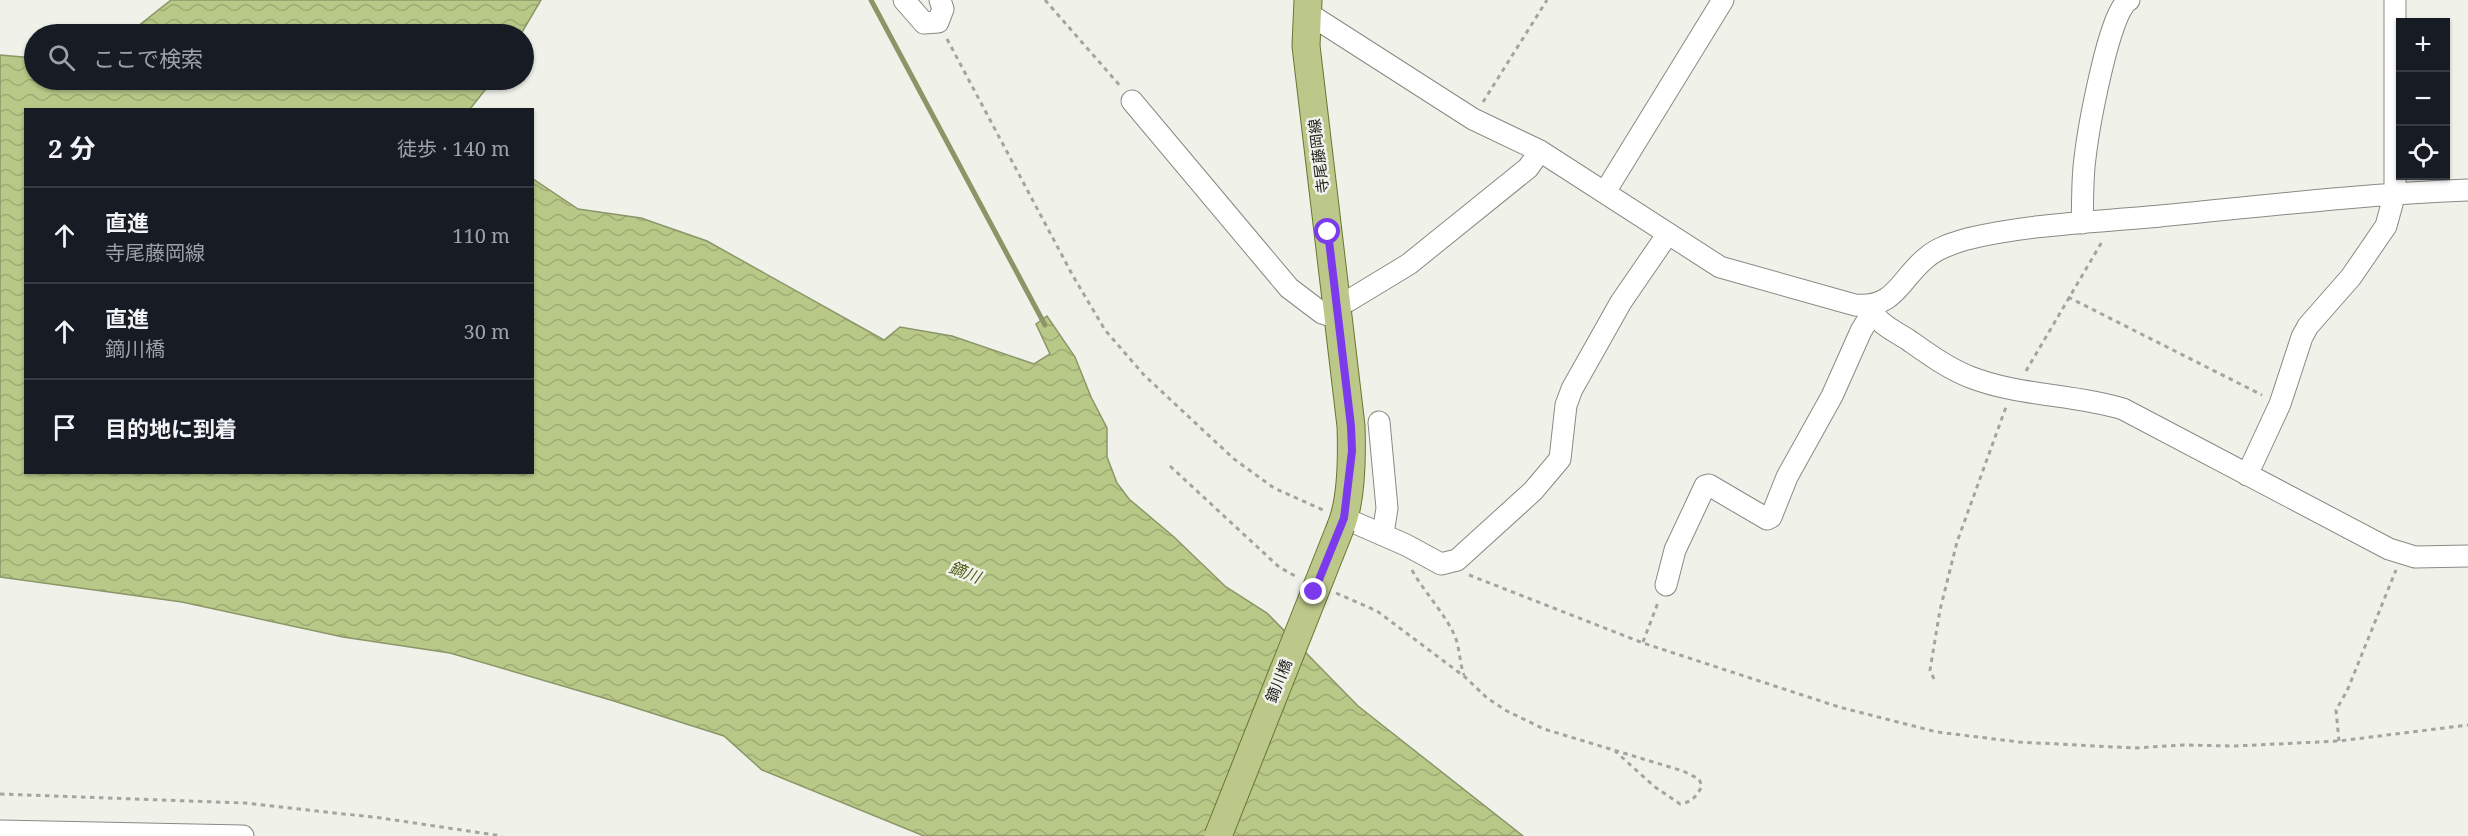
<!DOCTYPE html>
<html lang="ja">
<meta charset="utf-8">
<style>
body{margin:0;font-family:"Noto Serif","Noto Sans JP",serif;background:#20242c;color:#f1f3f6}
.controls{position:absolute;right:18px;top:18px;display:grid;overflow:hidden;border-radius:0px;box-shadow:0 2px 4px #0004}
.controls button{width:54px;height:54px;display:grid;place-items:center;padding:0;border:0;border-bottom:2px solid #363941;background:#171b24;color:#f1f3f6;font:30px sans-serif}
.stop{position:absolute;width:18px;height:18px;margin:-14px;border:4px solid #7c3aed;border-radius:50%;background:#fff}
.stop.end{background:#7c3aed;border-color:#fff;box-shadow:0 2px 6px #0008}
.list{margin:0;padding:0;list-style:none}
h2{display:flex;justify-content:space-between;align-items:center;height:78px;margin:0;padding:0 24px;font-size:26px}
h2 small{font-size:20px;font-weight:400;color:#9ea1a6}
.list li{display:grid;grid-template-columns:39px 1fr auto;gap:18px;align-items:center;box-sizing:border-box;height:96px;padding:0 24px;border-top:2px solid #363941}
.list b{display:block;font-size:22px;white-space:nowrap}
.list p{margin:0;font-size:20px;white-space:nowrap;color:#9ea1a6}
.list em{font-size:20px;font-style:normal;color:#9ea1a6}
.icon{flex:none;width:33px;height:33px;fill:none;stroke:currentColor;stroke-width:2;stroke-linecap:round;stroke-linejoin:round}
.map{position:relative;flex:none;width:2468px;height:836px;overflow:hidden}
.search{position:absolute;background:#171b24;box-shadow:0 2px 4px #0004;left:24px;top:24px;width:510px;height:66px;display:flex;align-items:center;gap:15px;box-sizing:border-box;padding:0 21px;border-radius:33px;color:#9ea1a6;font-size:22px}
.panel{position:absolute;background:#171b24;box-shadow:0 2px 4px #0004;left:24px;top:108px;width:510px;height:366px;border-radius:0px}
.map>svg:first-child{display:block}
</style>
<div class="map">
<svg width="2468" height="836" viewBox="0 0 2468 836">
<defs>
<pattern id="water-waves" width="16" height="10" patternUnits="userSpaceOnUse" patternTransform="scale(1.5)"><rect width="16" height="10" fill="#b8c887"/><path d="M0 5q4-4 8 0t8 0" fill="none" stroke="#9eac74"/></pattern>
</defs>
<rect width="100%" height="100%" fill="#f0f2ea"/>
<path fill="url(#water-waves)" stroke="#8b9668" stroke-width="1.5" d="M171,0h370l-20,34h-393z
M0,55l34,3v22h459l-23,29 -444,1v362h506l1,-293 45,30 63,9 66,23 177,99 16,-13 52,9 82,28 16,-10 -14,-30 11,-8 28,41 16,40 16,31v29l10,26 12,16 45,38 52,50 41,26 91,93 165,130h-599l-162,-66 -38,-34 -110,-35 -164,-48 -107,-16 -161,-35 -182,-25z"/>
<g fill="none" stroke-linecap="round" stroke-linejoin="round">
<path stroke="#8b9668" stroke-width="5" d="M871,0l174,325"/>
<defs>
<path id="minor" d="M904,0l20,23 14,-1 5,-13 -3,-9
M1306,12l167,107 67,32 180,116 135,38c40,4 45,-26 71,-47 11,-10 27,-15 41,-19 62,-15 130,-17 193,-23 103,-10 205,-22 308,-26
M1132,101l157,187 33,25 16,5
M1605,192l118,-192
M2082,223c1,-21 0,-44 3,-65 3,-26 24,-148 44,-158
M1337,303l11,-2 61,-37 119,-96 12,-17
M1870,307c7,16 22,23 37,32 20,14 40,29 63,38 48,19 103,17 153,32l266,140 26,8 53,-1
M1379,422l8,86 -4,26
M2247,475l33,-71 22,-67 6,-11 43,-49 35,-51 9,-33v-193
M1344,518l62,27 35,19 16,-4 76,-69 27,-32 6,-54 6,-16 49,-87 46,-67
M1666,585l9,-35 30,-64 4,-1 58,34 4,-2 16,-40 45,-81 29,-65 11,-18
M0,831l243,5"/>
<path id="major" d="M1308,0l-2,46 45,380c1,29 1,73 -10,100"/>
</defs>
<use href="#minor" stroke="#888a83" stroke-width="23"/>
<use href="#major" stroke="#687631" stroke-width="29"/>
<path stroke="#a3a59e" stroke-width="3" stroke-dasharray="4.5 4.5" stroke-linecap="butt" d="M1045,0l77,88
M947,39l126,237 32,54 39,45 90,84 40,29 49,22
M1483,102l64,-102
M2068,297l194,98
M2026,371l77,-131
M1170,466l109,101 18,10
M1412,570c12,22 31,41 42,64 6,13 5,27 10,41
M1469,575l174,68 196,64 98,25 82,10 115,6 49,-3 52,1 104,-5 129,-16
M1336,593l41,18 88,66 22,21 20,13 37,18 139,42 16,8 3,7c-6,11 -10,16 -22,18l-25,-17 -40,-36
M1643,642l16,-42
M1934,679l-4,-9 10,-60 17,-68 49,-135
M2339,741l-3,-31 11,-19 49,-121
M0,794l244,9 137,15 121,18"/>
<use href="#minor" stroke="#fff" stroke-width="21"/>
<use href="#major" stroke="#bcc889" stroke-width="27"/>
<defs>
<path id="major-bridge" d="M1218,836l123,-310"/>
</defs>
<use href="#major-bridge" stroke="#687631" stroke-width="29" stroke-linecap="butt"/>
<use href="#major-bridge" stroke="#bcc889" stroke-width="27"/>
</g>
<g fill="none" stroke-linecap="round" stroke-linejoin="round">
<path stroke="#7c3aed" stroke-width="8" d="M1314,592l30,-74 8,-67 -1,-25 -23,-194"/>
</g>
<g text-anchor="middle" stroke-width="5" stroke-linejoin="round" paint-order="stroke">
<g font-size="15" fill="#21221f" stroke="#f0f2ea">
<text transform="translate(1319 156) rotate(-97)" y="5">寺尾藤岡線</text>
<text transform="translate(1279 681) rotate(-68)" y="5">鏑川橋</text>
</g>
<g font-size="16" font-style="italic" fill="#505e16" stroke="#f0f2ea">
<text transform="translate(965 572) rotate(21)" y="6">鏑川</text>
</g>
</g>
</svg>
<div class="controls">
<button>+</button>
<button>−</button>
<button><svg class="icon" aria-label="locate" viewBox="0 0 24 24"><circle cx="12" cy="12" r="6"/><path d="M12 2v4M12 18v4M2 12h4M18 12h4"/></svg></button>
</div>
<div class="stop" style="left:1328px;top:232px"></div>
<div class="stop end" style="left:1314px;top:592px"></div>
<div class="search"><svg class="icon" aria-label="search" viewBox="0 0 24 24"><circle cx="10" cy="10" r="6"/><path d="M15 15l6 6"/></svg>ここで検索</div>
<section class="panel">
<h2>2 分<small>徒歩 · 140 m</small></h2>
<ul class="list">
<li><svg class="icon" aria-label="ahead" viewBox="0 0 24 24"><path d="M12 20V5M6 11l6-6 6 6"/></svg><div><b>直進</b><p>寺尾藤岡線</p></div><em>110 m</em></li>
<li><svg class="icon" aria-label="ahead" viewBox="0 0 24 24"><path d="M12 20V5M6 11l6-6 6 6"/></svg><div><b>直進</b><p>鏑川橋</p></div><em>30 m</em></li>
<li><svg class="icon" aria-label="arrive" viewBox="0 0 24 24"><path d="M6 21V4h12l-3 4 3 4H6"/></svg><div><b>目的地に到着</b></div></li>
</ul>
</section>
</div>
